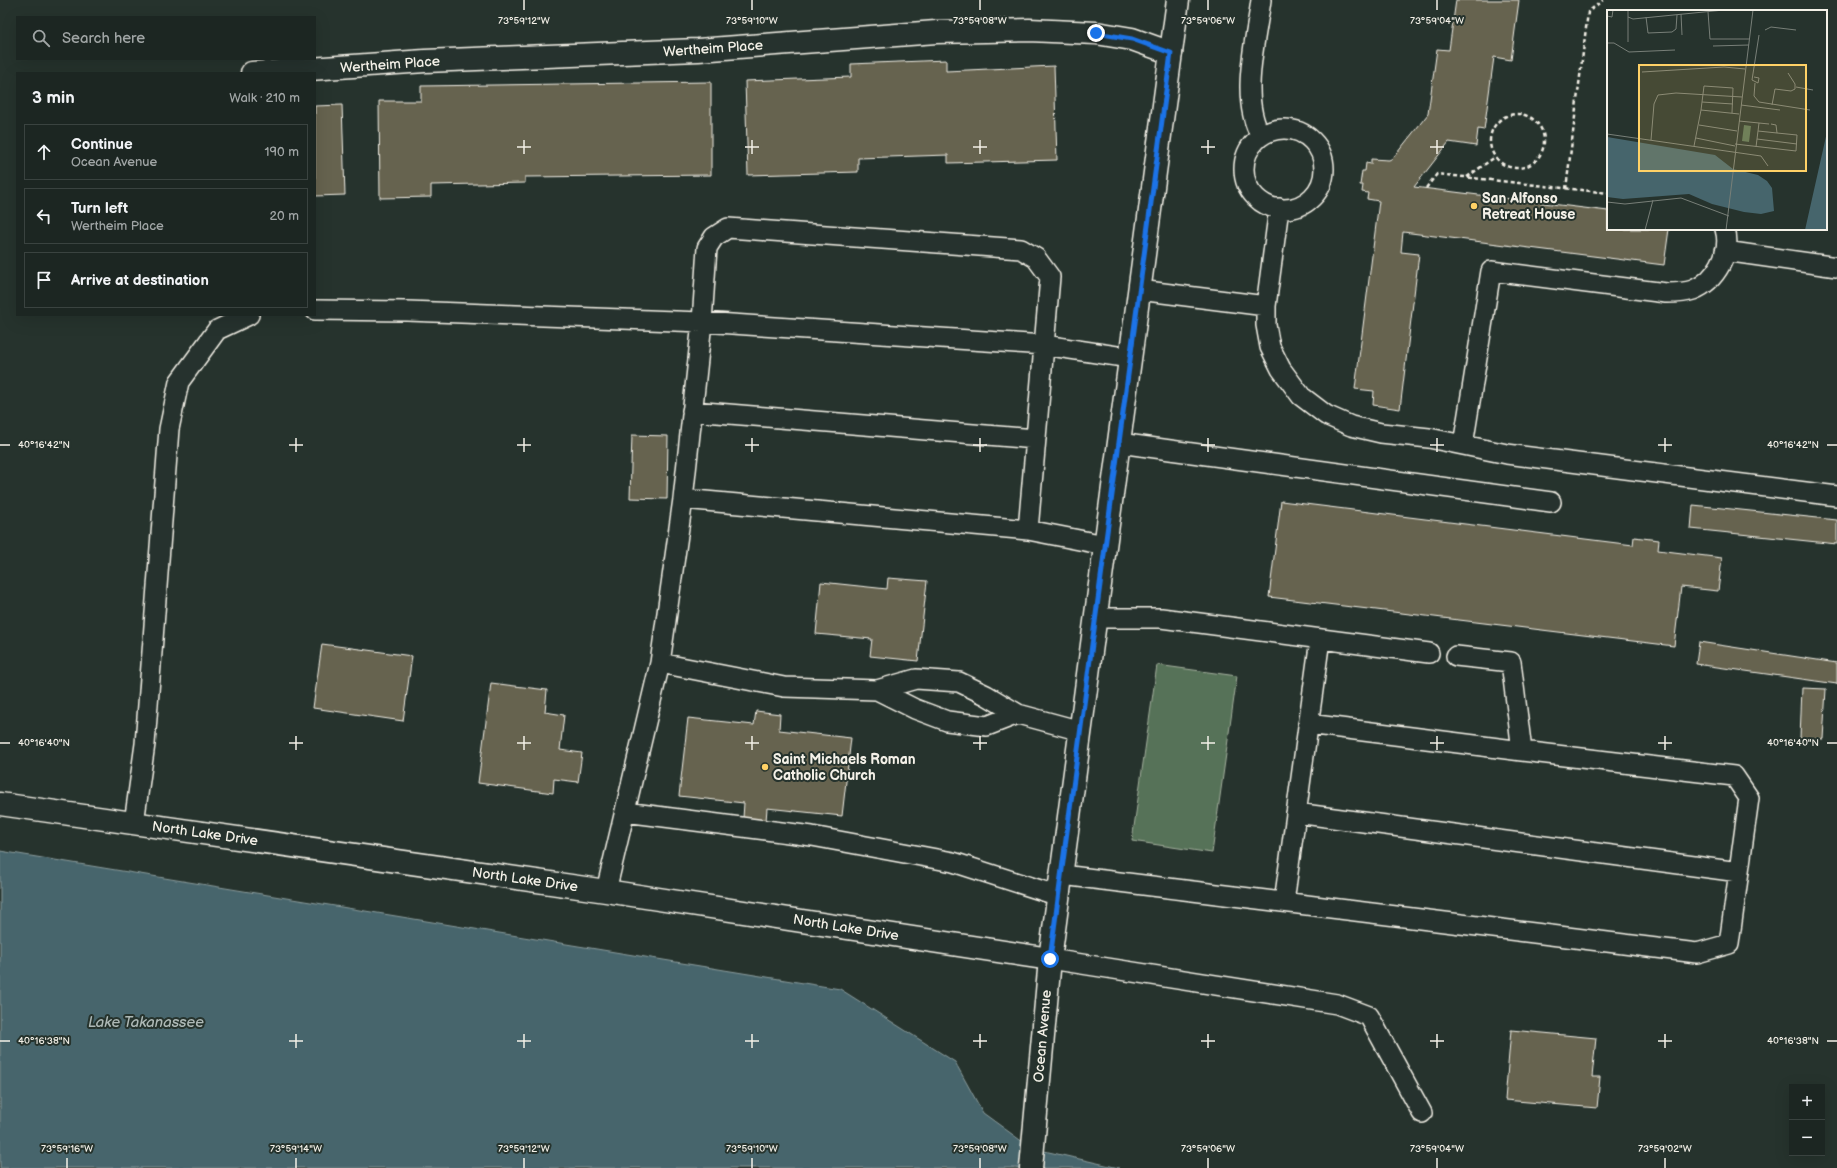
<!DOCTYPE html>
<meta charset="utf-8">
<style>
body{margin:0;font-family:"Balsamiq Sans",sans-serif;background:#252e2a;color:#f1f3f6}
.controls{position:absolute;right:12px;bottom:12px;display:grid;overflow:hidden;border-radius:0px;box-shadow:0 4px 16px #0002}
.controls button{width:36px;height:36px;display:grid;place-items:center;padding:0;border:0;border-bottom:1px solid #3a4340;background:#1c2622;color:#f1f3f6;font:20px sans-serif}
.stop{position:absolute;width:12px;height:12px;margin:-9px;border:3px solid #1a73e8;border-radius:50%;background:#fff}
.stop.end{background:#1a73e8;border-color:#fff;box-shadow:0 1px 4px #0008}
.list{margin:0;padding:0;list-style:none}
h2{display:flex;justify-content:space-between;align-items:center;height:52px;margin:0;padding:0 16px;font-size:17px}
h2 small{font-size:13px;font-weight:400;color:#a0a5a5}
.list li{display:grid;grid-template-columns:26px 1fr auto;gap:12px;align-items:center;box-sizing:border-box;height:56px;margin:0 8px 8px;padding:0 8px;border:1px solid #3a4340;border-radius:0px}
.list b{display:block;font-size:15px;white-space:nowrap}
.list p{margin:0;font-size:13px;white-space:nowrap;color:#a0a5a5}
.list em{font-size:13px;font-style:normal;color:#a0a5a5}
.icon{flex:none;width:22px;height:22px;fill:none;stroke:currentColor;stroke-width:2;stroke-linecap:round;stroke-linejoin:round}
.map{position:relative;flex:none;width:1837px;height:1168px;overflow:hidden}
.search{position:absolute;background:#1c2622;box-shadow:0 4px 16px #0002;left:16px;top:16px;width:300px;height:44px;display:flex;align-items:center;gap:10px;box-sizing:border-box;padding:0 14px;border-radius:0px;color:#a0a5a5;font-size:15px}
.panel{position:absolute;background:#1c2622;box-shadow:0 4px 16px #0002;left:16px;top:72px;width:300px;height:244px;border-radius:0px}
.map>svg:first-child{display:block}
</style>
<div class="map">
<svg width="1837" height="1168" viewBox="0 0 1837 1168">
<rect width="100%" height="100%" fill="#26332d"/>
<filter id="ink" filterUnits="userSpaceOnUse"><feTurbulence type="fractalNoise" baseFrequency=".025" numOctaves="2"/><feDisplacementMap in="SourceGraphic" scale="8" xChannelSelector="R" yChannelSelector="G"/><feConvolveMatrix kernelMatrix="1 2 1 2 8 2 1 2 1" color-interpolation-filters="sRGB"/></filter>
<g filter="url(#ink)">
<path fill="#577258" stroke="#a6b2a0" d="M1157,665l80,11 -25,177 -80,-12z"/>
<path fill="#46656c" stroke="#8c9d9e" d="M0,851l840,138 115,73 28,51 48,35 88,20h-1119z"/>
<path fill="#66634f" stroke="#f4f1e8" d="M1456,0h63l-8,60 -17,-3 -10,73 -6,-1 -2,17 -27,-4 -35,45 194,24v18h61l-5,36 -261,-33 -2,20 18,2 -19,155 -27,-4 1,-14 -19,-2 24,-188 -12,-2 1,-6 -6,-1 1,-7h-3l2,-14h3l1,-8 5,1v-5l18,1 4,-2 35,-44 9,-65 12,1z
M946,60v11l108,-5 3,94 -109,3v-8l-90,3v14l-110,3 -3,-94 106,-4v-13z
M711,82v93l-186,2v6l-94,2v12l-51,1 -1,-97h42v-15z
M342,105l3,90 -30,1v-90z
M632,435l36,1 -1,63 -37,-1z
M1281,501l352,44 1,-8 25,3 -1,10 64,8 -4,33 -37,-4 -7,59 -405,-49z
M1693,505l144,15v24l-146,-15z
M888,578l39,3 -9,80 -48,-5 2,-17 -56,-5 5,-52 66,7z
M1699,642l138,21v21l-141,-20z
M322,644l90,12 -9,65 -90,-13z
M491,683l56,7 -2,22 19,3 -4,35 22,3 -4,29 -24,-3 -1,14 -75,-10z
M1802,688l24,1 -3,50 -23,-1z
M756,711l24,3 -1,16 72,8 -9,78 -75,-8 -1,13 -23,-3 1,-15 -65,-7 9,-78 66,7z
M1511,1030l85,8 -4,39h8l-3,31 -92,-8z"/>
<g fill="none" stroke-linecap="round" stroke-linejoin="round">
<defs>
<path id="lane" d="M1244 169a40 40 0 1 1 80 0a40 40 0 1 1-80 0Z
M1261,136c-22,-37 -5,-96 0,-136
M1279,208l-13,98v19l4,22 11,22 20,27 25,19 25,11 30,7 48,5 78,16 330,42
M1725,251l112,16
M1139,290l127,16
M315,310l92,1 295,11 342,23 86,13
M692,411l344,28
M1119,443l432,59
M1463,445l28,-174 175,22c9,0 19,0 27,-3 23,-9 39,-38 32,-61
M1028,530l22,-253 -14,-19 -15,-9 -293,-21 -14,9 -7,11 -5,74 -19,177 345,31 77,15
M1096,618h65l268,35
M660,663l124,24 93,3 38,19 32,12 40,5 31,-12 63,17
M877,690l39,-11 43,3 27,13 32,19
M1308,724l214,27
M625,812l187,24 141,26 106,34
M1296,813l443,59
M134,823l11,-79 24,-315 10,-47 38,-52 32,-15
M1062,875l635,78 32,-9 20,-146 -15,-22 -212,-25 -11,-89 -55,-6
M606,891l54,-228 23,-164
M1284,902l36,-263
M1050,959l287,45 32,12 53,97"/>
<path id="street" d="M252,73l173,-12 273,-11 238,-18 93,-2 67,3 36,6 39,14
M0,804l606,87 444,68"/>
<path id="secondary" d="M1031,1168l19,-209 128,-959"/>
</defs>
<use href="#lane" stroke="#f4f1e8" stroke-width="22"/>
<use href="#street" stroke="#f4f1e8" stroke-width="25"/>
<use href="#secondary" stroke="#f4f1e8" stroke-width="25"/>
<path stroke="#f4f1e8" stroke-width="2.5" stroke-dasharray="4 3" stroke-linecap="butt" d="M1490 141a27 27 0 1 1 54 0a27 27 0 1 1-54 0Z
M1467,177l28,-20
M1426,188l11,-14 171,19
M1566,189l22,-177 15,-12"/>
<use href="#lane" stroke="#26332d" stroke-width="19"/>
<use href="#street" stroke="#26332d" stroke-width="22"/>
<use href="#secondary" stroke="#26332d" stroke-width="22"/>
</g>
</g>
<g fill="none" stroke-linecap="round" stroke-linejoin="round" filter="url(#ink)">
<path stroke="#1a73e8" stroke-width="5" d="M1050,959l121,-906 -39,-14 -36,-6"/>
</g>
<path fill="none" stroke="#f4f1e8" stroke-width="1.5" d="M524,0v10M752,0v10M980,0v10M1208,0v10M1437,0v10M524,140v14M752,140v14M980,140v14M1208,140v14M1437,140v14M517,147h14M745,147h14M973,147h14M1201,147h14M1430,147h14M296,438v14M524,438v14M752,438v14M980,438v14M1208,438v14M1437,438v14M1665,438v14M0,445h10M289,445h14M517,445h14M745,445h14M973,445h14M1201,445h14M1430,445h14M1658,445h14M1827,445h10M296,736v14M524,736v14M752,736v14M980,736v14M1208,736v14M1437,736v14M1665,736v14M0,743h10M289,743h14M517,743h14M745,743h14M973,743h14M1201,743h14M1430,743h14M1658,743h14M1827,743h10M296,1034v14M524,1034v14M752,1034v14M980,1034v14M1208,1034v14M1437,1034v14M1665,1034v14M0,1041h10M289,1041h14M517,1041h14M745,1041h14M973,1041h14M1201,1041h14M1430,1041h14M1658,1041h14M1827,1041h10M67,1158v10M296,1158v10M524,1158v10M752,1158v10M980,1158v10M1208,1158v10M1437,1158v10M1665,1158v10"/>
<g fill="#ffd166" stroke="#26332d" stroke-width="1.5">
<circle cx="1474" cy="206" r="4"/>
<circle cx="765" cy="767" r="4"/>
</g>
<g text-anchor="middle" stroke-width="4" stroke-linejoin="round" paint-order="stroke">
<g font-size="14" fill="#f4f1e8" stroke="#26332d">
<text transform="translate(713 48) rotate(-4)" y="5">Wertheim Place</text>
<text transform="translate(390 64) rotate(-4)" y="5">Wertheim Place</text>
<text transform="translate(205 833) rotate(8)" y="5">North Lake Drive</text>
<text transform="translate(525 879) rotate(8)" y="5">North Lake Drive</text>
<text transform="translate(846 927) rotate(9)" y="5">North Lake Drive</text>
<text transform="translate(1042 1036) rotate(-85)" y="5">Ocean Avenue</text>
</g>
<g font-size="14" font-weight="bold" fill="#f4f1e8" stroke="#26332d" text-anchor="start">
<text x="1482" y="203">San Alfonso<tspan x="1482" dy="16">Retreat House</tspan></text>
<text x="773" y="764">Saint Michaels Roman<tspan x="773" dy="16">Catholic Church</tspan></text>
</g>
<g font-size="15" font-style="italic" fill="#aeb9b6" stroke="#26332d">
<text x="146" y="1027">Lake Takanassee</text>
</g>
</g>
<g transform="translate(1607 10)">
<rect width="220" height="220" fill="#26332d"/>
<path d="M137,115l7,1 -2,16 -7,-1z" fill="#577258"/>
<path d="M220,122v98h-22zM0,127l108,18 18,14 25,6 9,6 5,7 2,23 -13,3 -17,-2 -32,-8 -23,-10 -66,5 -16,-2z" fill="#46656c"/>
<path fill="none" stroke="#787f78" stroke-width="1" d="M101,2l2,27h39M74,4l1,21M0,6l5,1 1,-7M21,7l5,2 91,-9M39,7l2,16 24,-1 4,-3 1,-14M158,20l6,-3 25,3M21,32v-32M0,33h7l15,9 46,-2M106,36l36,-1M35,62l82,-5 21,2M147,67l5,1 -1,5 -6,-3 7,-45M148,73l-1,13 5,6 51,8M189,77l17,3M95,92l31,2M134,95l39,5M165,95l3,-16 16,2 4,-2v-5l-7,-11M125,103l1,-25 -29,-2 -3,24 38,4M132,111l30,3M92,115l38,6M151,121l19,2M0,124l154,22 7,10M89,128l39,8M150,129l40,5M44,130l3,-36 4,-9 18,-2 66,4M128,134l61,7 1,-16 -20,-2 -1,-8 -5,-1M87,136l7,-36M149,137l3,-24M0,192l18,2 56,-6 48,18M38,220l8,-30M119,220l27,-220"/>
<path fill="#ffd166" fill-opacity="0.15" stroke="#ffd166" stroke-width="2" d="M32,55h167v106h-167z"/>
<rect width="220" height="220" fill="none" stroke="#f4f1e8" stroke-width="2"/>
</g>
<g font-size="10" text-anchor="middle" fill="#f4f1e8" stroke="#26332d" stroke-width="4" stroke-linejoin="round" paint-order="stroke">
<text x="524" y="24">73°59'12"W</text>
<text x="752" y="24">73°59'10"W</text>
<text x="980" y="24">73°59'08"W</text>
<text x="1208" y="24">73°59'06"W</text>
<text x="1437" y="24">73°59'04"W</text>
<text x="44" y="448">40°16'42"N</text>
<text x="1793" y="448">40°16'42"N</text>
<text x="44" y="746">40°16'40"N</text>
<text x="1793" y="746">40°16'40"N</text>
<text x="44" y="1044">40°16'38"N</text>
<text x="1793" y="1044">40°16'38"N</text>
<text x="67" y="1152">73°59'16"W</text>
<text x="296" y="1152">73°59'14"W</text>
<text x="524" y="1152">73°59'12"W</text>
<text x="752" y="1152">73°59'10"W</text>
<text x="980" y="1152">73°59'08"W</text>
<text x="1208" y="1152">73°59'06"W</text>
<text x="1437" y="1152">73°59'04"W</text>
<text x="1665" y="1152">73°59'02"W</text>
</g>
</svg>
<div class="controls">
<button>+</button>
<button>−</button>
</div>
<div class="stop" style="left:1050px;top:959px"></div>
<div class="stop end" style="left:1096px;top:33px"></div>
<div class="search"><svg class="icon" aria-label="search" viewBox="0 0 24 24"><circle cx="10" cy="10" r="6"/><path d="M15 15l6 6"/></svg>Search here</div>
<section class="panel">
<h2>3 min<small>Walk · 210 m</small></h2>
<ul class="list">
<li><svg class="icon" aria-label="ahead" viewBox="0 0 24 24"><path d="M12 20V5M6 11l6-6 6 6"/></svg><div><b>Continue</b><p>Ocean Avenue</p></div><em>190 m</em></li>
<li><svg class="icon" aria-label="left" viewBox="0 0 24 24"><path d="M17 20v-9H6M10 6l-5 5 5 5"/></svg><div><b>Turn left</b><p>Wertheim Place</p></div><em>20 m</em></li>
<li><svg class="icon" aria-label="arrive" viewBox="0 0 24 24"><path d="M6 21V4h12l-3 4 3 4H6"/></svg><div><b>Arrive at destination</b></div></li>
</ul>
</section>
</div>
